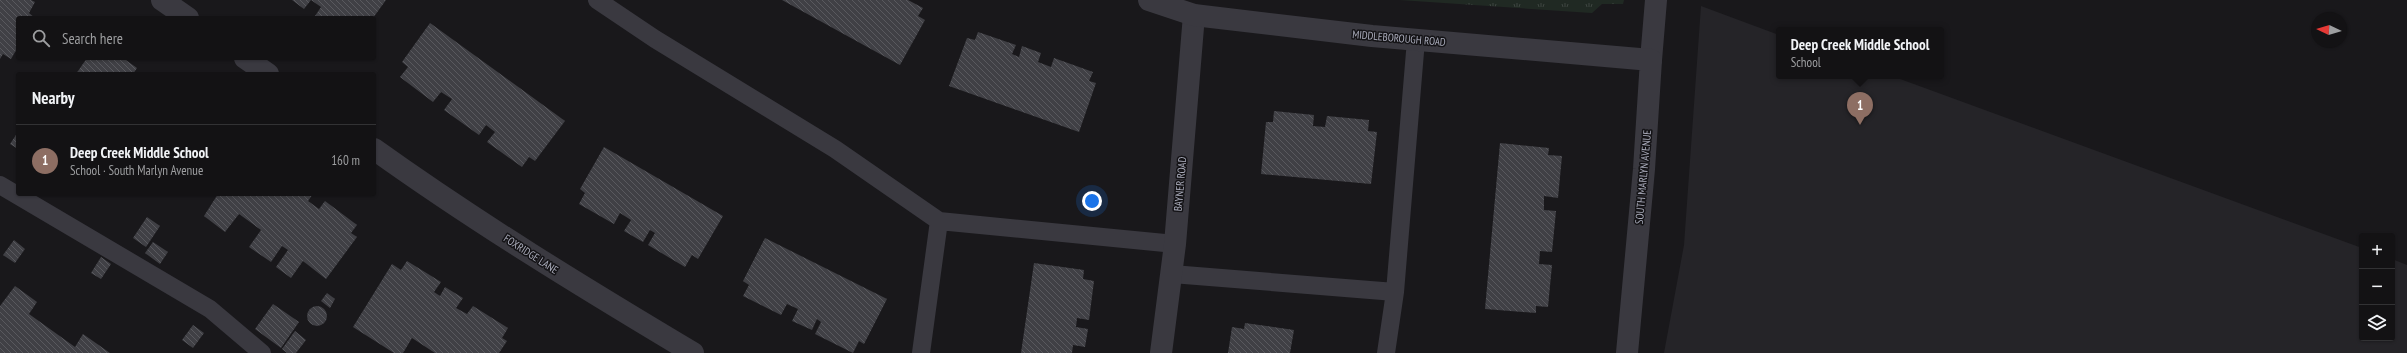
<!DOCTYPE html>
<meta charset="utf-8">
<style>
body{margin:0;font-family:"PT Sans Narrow",sans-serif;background:#1c1b1d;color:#f1f3f6}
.controls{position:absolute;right:12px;bottom:12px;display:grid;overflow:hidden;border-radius:4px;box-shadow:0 1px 3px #0004}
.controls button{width:36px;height:36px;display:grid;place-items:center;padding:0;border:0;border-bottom:1px solid #323234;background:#131214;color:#f1f3f6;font:20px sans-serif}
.compass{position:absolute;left:2311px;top:12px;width:36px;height:36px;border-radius:50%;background:#131214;box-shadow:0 1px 3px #0004;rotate:274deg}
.you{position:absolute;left:1092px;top:201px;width:14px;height:14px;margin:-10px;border:3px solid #fff;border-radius:50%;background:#1a73e8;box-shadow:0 0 0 6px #1a73e833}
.badge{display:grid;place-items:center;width:26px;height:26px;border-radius:50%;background:#f9dd32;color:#fff;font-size:13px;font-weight:700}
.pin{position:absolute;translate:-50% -33px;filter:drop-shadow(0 1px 2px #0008)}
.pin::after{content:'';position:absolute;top:21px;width:14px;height:12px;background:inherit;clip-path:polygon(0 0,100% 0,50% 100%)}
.popup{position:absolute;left:1776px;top:27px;width:168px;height:52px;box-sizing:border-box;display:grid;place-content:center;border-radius:4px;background:#131214;filter:drop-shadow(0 1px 3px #0005);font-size:13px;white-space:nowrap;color:#9d9ea0}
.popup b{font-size:15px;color:#f1f3f6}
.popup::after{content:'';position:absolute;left:50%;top:100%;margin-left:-8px;border:8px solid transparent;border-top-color:#131214}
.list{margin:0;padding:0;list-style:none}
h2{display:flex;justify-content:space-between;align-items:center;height:52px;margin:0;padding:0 16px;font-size:17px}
h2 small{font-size:13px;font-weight:400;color:#9d9ea0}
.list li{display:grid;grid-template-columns:26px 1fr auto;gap:12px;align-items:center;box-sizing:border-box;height:72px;padding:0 16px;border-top:1px solid #323234}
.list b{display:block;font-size:15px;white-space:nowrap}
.list p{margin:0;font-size:13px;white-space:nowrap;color:#9d9ea0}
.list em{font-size:13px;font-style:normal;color:#9d9ea0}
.icon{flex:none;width:22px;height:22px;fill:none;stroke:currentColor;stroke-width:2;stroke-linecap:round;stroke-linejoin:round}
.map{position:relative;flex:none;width:2407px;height:353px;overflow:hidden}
.search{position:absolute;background:#131214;box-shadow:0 1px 3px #0004;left:16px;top:16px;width:360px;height:44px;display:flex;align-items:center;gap:10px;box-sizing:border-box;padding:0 14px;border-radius:4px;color:#9d9ea0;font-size:15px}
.panel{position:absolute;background:#131214;box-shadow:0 1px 3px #0004;left:16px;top:72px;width:360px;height:124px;border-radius:4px}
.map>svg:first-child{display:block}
</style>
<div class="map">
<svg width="2407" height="353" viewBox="0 0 2407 353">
<defs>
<pattern id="grass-tufts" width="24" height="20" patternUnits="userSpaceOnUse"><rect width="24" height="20" fill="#202923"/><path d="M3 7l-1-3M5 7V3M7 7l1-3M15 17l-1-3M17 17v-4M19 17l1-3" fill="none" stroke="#3e4541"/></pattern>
<pattern id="building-back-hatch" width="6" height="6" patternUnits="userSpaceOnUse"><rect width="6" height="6" fill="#404045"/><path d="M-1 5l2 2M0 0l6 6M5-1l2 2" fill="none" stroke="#59595e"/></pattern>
</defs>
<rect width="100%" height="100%" fill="#19181b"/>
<path fill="#252428" d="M1701,6l78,29v41h113l470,172v90h30v-79l15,6v88h-743l20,-108z"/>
<path fill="url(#grass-tufts)" d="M1400,0h224l-1,4h-21l-10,9z"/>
<path fill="url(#building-back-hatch)" d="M0,0h31l4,2 -6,11 6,5h-17v29l-7,12 -8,-5 -3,5z
M292,0h94l-13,18h-56l-2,-2 6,-9 -10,-7 -7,9z
M782,0h126l15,8 -5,8 7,4 -25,45z
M430,23l135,98 -30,40 -6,-4 -7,10 -35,-25 8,-10 -9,-7 -7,10 -35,-25 8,-11 -11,-7 -8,10 -33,-25 8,-10 -6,-5z
M978,32l38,13 -4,9 7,3 3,-11 19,7 -3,9 13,5 3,-9 39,14 -4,9 7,2 -17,49 -130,-46 18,-48 8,2z
M87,58h36l14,10 -4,6h-57z
M1274,111l40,4 -1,11 12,1 2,-11 42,4 -1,11 9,1 -6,52 -110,-10 5,-52h7z
M18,132v17l-8,-5z
M1500,143l49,5 -1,7 14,1 -4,42 -14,-2v14l12,1 -4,41 -12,-1 -1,13 13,1 -4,42 -12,-1v7l-51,-4z
M604,147l119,69 -25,43 -6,-4 -7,12 -37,-22 7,-12 -5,-3 -7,12 -19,-11 7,-11 -11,-7 -6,11 -35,-20 6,-11 -5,-4z
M218,194h95l-5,7 11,8 6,-8 32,24 -6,8 6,4 -31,42 -23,-18 -12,17 -15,-11 12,-17 -6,-4 -11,16 -22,-15 12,-17 -22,-16 -14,18 -21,-16z
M147,217l13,9 -14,21 -13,-9z
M765,238l122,61 -23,45 -5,-3 -6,12 -38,-19 6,-12 -4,-3 -5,11 -20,-9 6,-12 -11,-5 -6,11 -38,-19 6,-11 -6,-4z
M14,240l11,9 -10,14 -12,-8z
M153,242l15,10 -8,12 -15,-11z
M101,257l10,7 -10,15 -10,-6z
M407,261l34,21 -7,10 6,4 5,-9 18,11 -7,10 11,6 6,-8 35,22 -6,10 5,3 -8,12h-64l-23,-15 -9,15h-9l-41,-26 39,-63 9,6z
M1034,263l50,7 -1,9 11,2 -5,39 -12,-2 -1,9 12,2 -3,18 -12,-2 -1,8h-51z
M15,286l22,16 -8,12 46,33 8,-13 27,19h-110v-47z
M327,293l8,6 -5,9 -9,-7z
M273,304l26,18 -18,26 -26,-19z
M307 316a10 10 0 1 1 20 0a10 10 0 1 1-20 0Z
M1245,323l49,7 -4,23h-62l4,-26 12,2z
M193,325l11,8 -11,15 -11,-8z
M295,331l11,9 -10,13h-9l-5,-4z"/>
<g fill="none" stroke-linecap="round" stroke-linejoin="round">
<path stroke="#3a3940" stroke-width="18" d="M597,0l58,39 180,110 104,72 -18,132
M0,185l210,124 52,44
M939,221l236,23
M1172,274l223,18
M1386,353l9,-61 21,-252"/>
<path stroke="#3a3940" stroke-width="22" d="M162,0l26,18
M245,58l23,16
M1651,60l5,-60
M374,149c102,73 210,139 319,204
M1161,353l14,-109 19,-229"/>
<path stroke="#3a3940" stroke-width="22" d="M1149,0l45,15 178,21 279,24 -7,109 -17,184"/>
</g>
<g text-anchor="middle" stroke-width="3" stroke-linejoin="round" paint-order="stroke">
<g font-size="11" fill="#aaacbb" stroke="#141316">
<text transform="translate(1399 38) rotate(5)" y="4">MIDDLEBOROUGH ROAD</text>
<text transform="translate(1643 177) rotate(-85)" y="4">SOUTH MARLYN AVENUE</text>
<text transform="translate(1180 184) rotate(-85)" y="4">BAYNER ROAD</text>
<text transform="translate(531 254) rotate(33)" y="4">FOXRIDGE LANE</text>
</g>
</g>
</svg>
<div class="controls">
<button>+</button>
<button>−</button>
<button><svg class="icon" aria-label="layers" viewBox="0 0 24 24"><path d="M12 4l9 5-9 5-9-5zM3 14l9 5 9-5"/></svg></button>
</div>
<svg class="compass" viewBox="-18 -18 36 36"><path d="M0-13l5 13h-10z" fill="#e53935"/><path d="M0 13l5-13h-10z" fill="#9d9ea0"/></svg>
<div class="you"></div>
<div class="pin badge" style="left:1860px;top:125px;background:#8d6e63">1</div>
<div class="popup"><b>Deep Creek Middle School</b>School</div>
<div class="search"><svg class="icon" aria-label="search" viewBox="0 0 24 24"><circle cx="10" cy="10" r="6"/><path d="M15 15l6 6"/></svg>Search here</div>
<section class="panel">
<h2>Nearby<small></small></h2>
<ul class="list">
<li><span class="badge" style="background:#8d6e63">1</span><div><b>Deep Creek Middle School</b><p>School · South Marlyn Avenue</p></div><em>160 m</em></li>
</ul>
</section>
</div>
